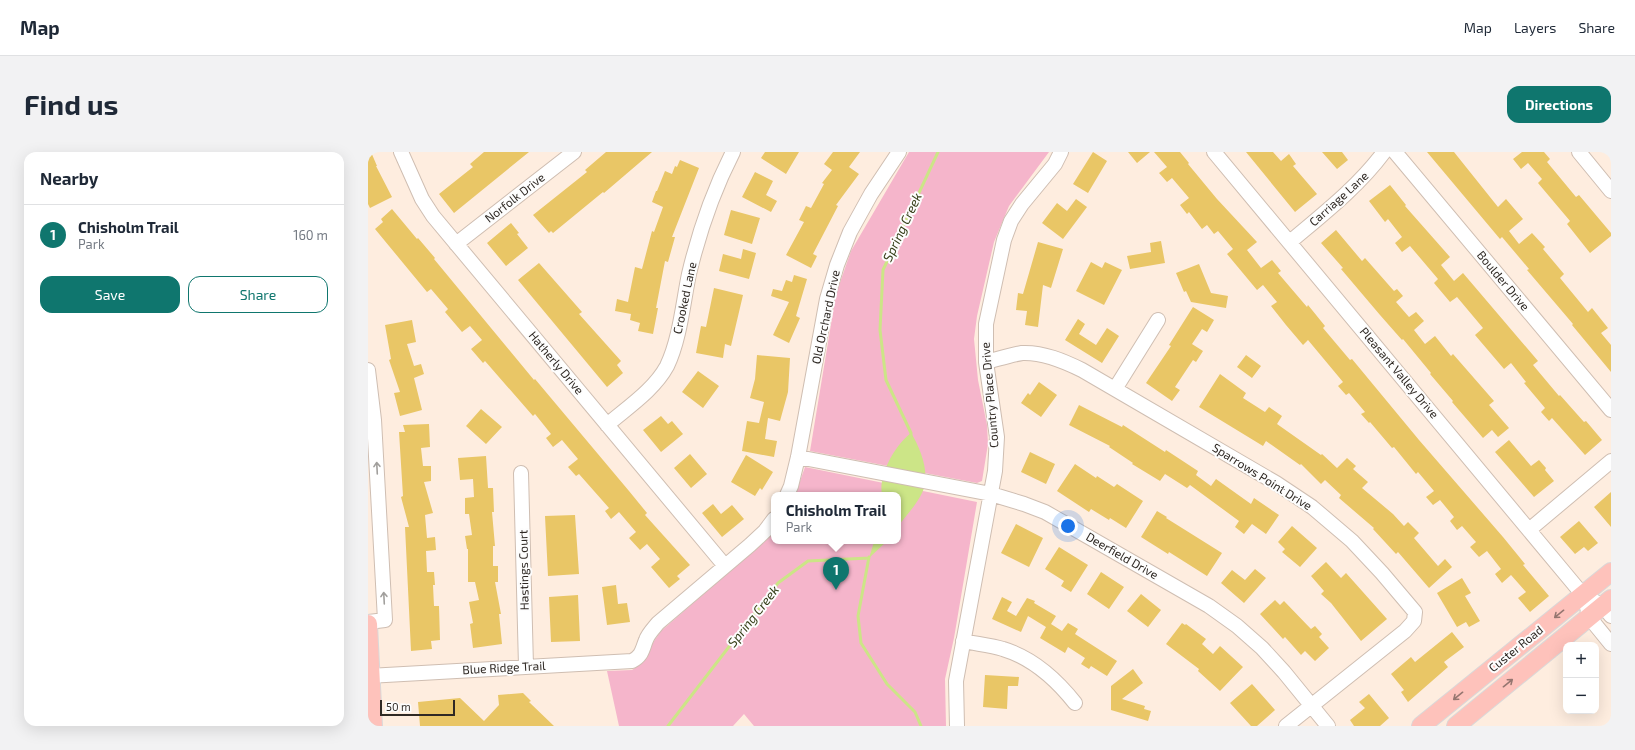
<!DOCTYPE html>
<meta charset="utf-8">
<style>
body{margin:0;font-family:"Exo 2",sans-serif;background:#f2f2f3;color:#1f2937}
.controls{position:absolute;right:12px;bottom:12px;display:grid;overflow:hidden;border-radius:8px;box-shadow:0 4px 16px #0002}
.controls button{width:36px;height:36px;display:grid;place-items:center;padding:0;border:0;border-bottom:1px solid #e0e1e3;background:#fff;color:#1f2937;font:20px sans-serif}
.scale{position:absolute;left:12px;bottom:10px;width:75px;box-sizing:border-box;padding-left:4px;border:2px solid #2f2924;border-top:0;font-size:11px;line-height:14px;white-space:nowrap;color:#2f2924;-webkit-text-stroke:3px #fdfdfd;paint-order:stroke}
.you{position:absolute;left:700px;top:374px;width:14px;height:14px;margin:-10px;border:3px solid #fff;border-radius:50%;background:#1a73e8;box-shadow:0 0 0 6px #1a73e833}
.badge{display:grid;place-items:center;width:26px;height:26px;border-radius:50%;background:#0f766e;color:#fff;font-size:13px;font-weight:700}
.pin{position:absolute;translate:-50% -33px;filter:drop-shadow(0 1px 2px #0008)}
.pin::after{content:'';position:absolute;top:21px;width:14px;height:12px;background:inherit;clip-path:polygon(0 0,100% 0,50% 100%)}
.popup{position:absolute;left:403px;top:340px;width:130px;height:52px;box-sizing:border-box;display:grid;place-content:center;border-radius:8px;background:#fff;filter:drop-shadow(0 1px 3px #0005);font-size:13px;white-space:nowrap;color:#747a83}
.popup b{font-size:15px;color:#1f2937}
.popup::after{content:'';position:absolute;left:50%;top:100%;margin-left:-8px;border:8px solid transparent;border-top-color:#fff}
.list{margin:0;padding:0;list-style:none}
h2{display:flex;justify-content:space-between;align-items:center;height:52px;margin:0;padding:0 16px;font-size:17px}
h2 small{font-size:13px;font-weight:400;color:#747a83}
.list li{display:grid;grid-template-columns:26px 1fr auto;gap:12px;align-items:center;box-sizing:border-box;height:60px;padding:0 16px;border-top:1px solid #e0e1e3}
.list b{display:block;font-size:15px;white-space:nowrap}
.list p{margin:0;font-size:13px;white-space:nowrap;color:#747a83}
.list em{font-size:13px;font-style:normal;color:#747a83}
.actions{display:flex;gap:8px;padding:12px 16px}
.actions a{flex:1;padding:9px 0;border:1px solid #0f766e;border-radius:12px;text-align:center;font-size:14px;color:#0f766e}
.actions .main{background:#0f766e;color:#fff}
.map{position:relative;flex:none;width:1243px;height:574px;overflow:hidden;border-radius:12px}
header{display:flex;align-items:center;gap:24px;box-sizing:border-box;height:56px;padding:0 20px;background:#fff;border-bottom:1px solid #e0e1e3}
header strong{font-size:19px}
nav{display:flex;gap:22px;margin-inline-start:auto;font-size:14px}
.intro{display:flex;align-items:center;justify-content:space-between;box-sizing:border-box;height:96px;padding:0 24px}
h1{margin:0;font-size:28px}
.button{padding:10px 18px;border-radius:12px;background:#0f766e;color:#fff;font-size:14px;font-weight:700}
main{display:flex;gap:24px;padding:0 24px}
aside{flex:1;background:#fff;border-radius:12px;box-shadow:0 4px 16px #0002}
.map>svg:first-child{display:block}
</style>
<header>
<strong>Map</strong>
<nav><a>Map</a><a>Layers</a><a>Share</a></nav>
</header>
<div class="intro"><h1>Find us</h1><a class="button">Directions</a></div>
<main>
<aside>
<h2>Nearby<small></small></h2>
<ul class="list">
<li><span class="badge">1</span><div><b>Chisholm Trail</b><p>Park</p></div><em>160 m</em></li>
</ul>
<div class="actions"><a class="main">Save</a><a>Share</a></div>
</aside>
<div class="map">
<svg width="1243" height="574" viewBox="0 0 1243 574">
<rect width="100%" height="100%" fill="#feeddf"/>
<path fill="#f5b5cb" d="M541,0h140l-40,54 -15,36 -17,74 -3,23 4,41 9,45 1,19 -6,37 -5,2 -167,-32 26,-157 15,-43z
M437,315l172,35 -23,136 -9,41 1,47h-192l-10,-12 -11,12h-114l-12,-55 25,-1 9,-6 6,-7 5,-13 9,-13 96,-83 17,-16v9h124v-46h-103z"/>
<path fill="#cce587" d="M543,281c10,16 20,42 11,60 -6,12 -16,23 -24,33v-31h-16c-4,-20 13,-50 29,-62z
M506,389h13l-18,17 5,-16z"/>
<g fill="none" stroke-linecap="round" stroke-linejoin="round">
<path stroke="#cce587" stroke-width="3" d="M543,284v-3l-25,-53 -6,-50 3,-60 55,-118
M501,405l-11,59 3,27 26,41 28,28 6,14
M300,574l110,-143 30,-22 61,-3"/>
</g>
<path fill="#e9c666" d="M0,0h3l6,14h-1l16,31 -22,11 -2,-4z
M116,0h45l-75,61 -15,-19 34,-27 -3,-3z
M238,0h46l-48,41 -1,-1 -50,41 -2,-2 -2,2 -16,-18 54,-43 -2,-2z
M397,0h34l-13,22 -25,-16z
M465,0h27l-11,15 10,7 -23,31 2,1 -25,48 4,2 -6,12 -25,-13 18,-33 -5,-2 7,-14 5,2 13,-24 -2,-1 10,-13 -8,-6z
M725,0l14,9 -19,32 -15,-9z
M760,0h22l-13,11z
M786,0h26l9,11 -1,1 29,35 40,43 -10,8 14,18 11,-8 9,11 -3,2 29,34 1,-2 17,21 -2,2 27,32 2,-1 67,81 84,97 22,27 -2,1 26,31 -19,16 -12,-14 8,-6 -15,-17 -9,8 -7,-9 6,-5 -14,-18 -8,6 -9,-10 6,-5 -14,-16 -5,4 -7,-9 4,-4 -14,-17 -7,5 -7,-8 8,-6 -16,-19 -2,2 -22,-27 -2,1 -22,-26 -1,1 -8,-9 4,-2 -16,-19 -3,2 -8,-9 5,-4 -35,-42 -5,5 -17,-20 -15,-19 6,-4 -14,-17 -6,5 -30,-36 6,-5 -15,-18 -4,3 -7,-9 -5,4 -13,-17 -2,2 -7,-9 9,-7 -17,-20 -5,4 -8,-9 8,-6z
M878,0h27l8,9 8,-7 7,10 -3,2 24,28 -22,18z
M954,0h20l6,8 -11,9z
M1059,0h27l44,55 8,-8 17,20 -14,12 10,13 13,-11 13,14 -2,2 21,25 -4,4 28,34 4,-4 16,20 -7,5 10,12v27l-39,-47 1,-1 -46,-54 2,-1 -27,-32 -2,2z
M1154,0h22l6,7 -3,3 29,35 3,-2 32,38v3l-21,17 -23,-29 3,-3 -32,-38 4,-4 -14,-16 -7,6 -8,-10z
M312,8l19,8 -27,69h3l-7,25 -3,-1 -9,47h2l-5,26 -15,-3 2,-8 -10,-3 1,-6 -16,-3 2,-12 11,3 7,-35 7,2 10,-38 2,1 9,-25 -11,-5 4,-11h1l8,-20 7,3 3,-8 2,1z
M387,20l18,9 -7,14 11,6 -6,11 -29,-15z
M1022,33l16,20 -1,1 45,51 -9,8 13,16 9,-8 75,88 -5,4 26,31 1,-1 24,27 2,-1 16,19 -17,15 -33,-37 -3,3 -8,-9 4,-4 -21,-25 2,-1 -15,-19 -7,6 -29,-34 8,-7 -26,-31 -7,5 -16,-19 4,-4 -28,-33 -8,6 -7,-9 7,-6 -14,-18 -3,3 -16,-21z
M708,47l11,8 -24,32 -21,-16 15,-20 10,8z
M24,57l25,30 1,-1 17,20 -1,1 100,121 1,-1 94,112 18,22 -2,2 45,50 -13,11 3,3 -11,9 -18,-21 9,-8 -13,-15 -7,6 -11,-12 7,-6 -17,-20 -8,7 -6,-8 4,-3 -30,-34 -3,2 -8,-9 10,-8 -16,-19 -9,7 -7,-9 5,-4 -16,-20 -2,2 -48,-55 -2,2 -12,-14 11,-9 -12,-14 -8,6 -17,-20 3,-3 -17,-20 -4,3 -52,-63 8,-7 -2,-3z
M363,58l29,8 -8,26 -28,-9z
M143,71l8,10 -2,1 11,14 -22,18 -19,-23z
M968,78l26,31 3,-3 29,33 3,-2 6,7 -7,6 13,15 7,-5 8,9 -10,9 11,14 10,-8 16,20 2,-2 41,47 -5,4 20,23 -11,9 -6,-7 -9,8 -31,-36 1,-1 -23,-27 1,-1 -28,-34 -1,1 -22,-25 -39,-46 2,-1 -22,-25z
M793,89l4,22 -35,6 -3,-13 24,-4 -1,-9z
M670,90l25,7 -12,39 -8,-3 -5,42 -13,-2 2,-14 -11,-1 2,-17 5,1z
M375,97l13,4 -7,26 -30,-8 4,-17 18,5z
M723,110l11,6 3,-6 17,8 -18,35 -28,-14z
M171,111l43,49 -3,2 42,47 -4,4 6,8 -16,14 -89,-107z
M831,112l12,29 17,3 -2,12 -35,-6 -5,-11 -2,1 -8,-19z
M426,123l13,4 -11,37 4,2 -11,25 -16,-8 16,-33 -18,-6 2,-7 9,2 4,-11 6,2z
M346,136l29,7 -12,51 -6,-2 -2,14 -27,-5 5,-27 5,1z
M825,155l21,13 -7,12 -5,-3 -10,15 11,7 -7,11 -3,-2 -18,27 5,3 -8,11 -26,-18 25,-37 -2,-1z
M710,167l7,5 -6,10 17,11 11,-17 12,8 -17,27 -37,-23z
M44,168l4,22 -9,2 7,22 7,-2 3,10 -10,4 8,32 -22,6 -6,-23 6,-1 -11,-32 2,-1 -6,-34z
M389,203l33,3 -2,34 -8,29 -12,-3 -3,21 12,2 -3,16 -32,-6 5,-30 12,2 5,-21 -14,-4 5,-19z
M878,203l15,11 -9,12 -15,-11z
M330,219l21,15 -16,22 -21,-16z
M852,222l26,19 -3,5 22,14 4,-5 13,9 -5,8 44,31 1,-1 15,14 10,-10 9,8 -3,3 15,13 -6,6 31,26 11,12 4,-4 11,11 -5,5 24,28 7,-7 7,8 -23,21 -31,-36 -2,2 -23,-25 1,-1 -35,-30 2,-3 -16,-15 -4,4 -20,-20 -1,1 -34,-24 -3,5 -64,-39z
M671,230l18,13 -16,22 -20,-14 7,-10 2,2z
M711,253l43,22 1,-2 42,27 1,-2 32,21 -2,4 15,11 5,-7 35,25 3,-6 25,17 -13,19 -14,-10 -8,10 -9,-7 4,-6 -49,-36 -3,3 -22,-14 -5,7 -28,-17 1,-1 -24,-16 1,-1 -41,-21z
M113,257l21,18 -16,17 -20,-18z
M293,264l7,8 4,-3 11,13 -22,18 -18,-22z
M61,272l1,23 -9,1 2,18h8v15l-7,1 9,31 -8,2 2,23 8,-1 1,13 -10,1 1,21h7l1,13h-2l1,21h5l1,34 -9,1 1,8 -21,2 -6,-124h4l-8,-30 2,-1 -4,-64h6l-2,-7z
M1141,288l22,26 8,-6 7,8 -1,2 9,11 -20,16 -39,-45z
M662,300l25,12 -9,20 -25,-12z
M322,302l17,20 -16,14 -17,-20z
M378,303l27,17 -11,18 -2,-2 -5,8 -24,-14z
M118,304l2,32h5l1,24h-2l3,34h-2v20h5v16h-3l6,32h-2l3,30 -29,4 -3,-24 3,-1 -4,-21 10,-2 -4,-18h-7v-33h-1l-2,-13 7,-1 -3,-21h-4v-16l9,-1 -1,-18 -13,1 -2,-22z
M707,312l21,14 1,-2 17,11 3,-3 26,17 -17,27 -16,-10 -1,2 -18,-11 -2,3 -32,-21z
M1243,340v35l-17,-20z
M345,352l8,10 11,-9 12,14 -22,18 -20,-24z
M789,359l10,6 -1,1 56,35 -15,23 -38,-24 -1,2 -27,-17z
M207,363l4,59 -31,2 -3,-60z
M1211,369l19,22 -10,8 -4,-4 -9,7 -15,-17z
M648,372l27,14 -14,29 -28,-14z
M924,374l25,22 -17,19 -18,-15 3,-3 -7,-7z
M691,395l29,18 -17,27 -10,-6 3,-5 -19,-12z
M958,410l15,16 5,-5 41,46 -26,22 -30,-38 -10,-9 3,-3 -13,-15z
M887,417l11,9 -22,25 -23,-20 11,-13 13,10z
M733,420l23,15 -15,22 -22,-15z
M1094,426l9,15 -6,3 15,25 -11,6 -3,-5 -9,5 -20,-34z
M248,433l2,19 9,-1 3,19 -23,3 -5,-38z
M773,442l20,16 -13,17 -21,-16z
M210,443l2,46 -29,1 -2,-45z
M634,445l10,5 -5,9 9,5 11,-18 8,3 -1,2 22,13 -5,8 11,7 6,-8 10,6 -3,5 42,27 -10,15 -16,-10 -2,3 -8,-5 4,-6 -17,-11 -3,6 -25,-15 6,-11 -18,-11 -7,16 -29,-13z
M907,448l5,5 4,-4 27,28 4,-3 7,8 -3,3 10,11 -14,13 -10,-10 -4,4 -16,-18 -2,2 -23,-25z
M814,471l3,2 1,-1 20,15 -4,5 11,10 7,-8 23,21 -23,24 -22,-20 1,-2 -33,-25z
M1084,480l12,15 -20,15 4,5 -40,35 -7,-10 3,-2 -13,-16 20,-17 4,5z
M765,517l10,14 -21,16 23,7 -1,3 7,2 -3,10 -37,-11v-24z
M617,523l34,2 -1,9h-10l-1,23 -24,-2z
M884,532l23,26 -18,16h-6l-21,-23z
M155,541l8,8 -2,1 25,24h-134l-2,-24 42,-4 24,23 15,-16 -1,-10z
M1001,542l20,24 -9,8h-26l-4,-6 15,-12 -6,-6z"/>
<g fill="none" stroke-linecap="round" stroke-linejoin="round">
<defs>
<path id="minor" d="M33,0l21,47 11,17 292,350
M846,0l369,443 20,11 8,10
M1027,0l216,258
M1211,0l32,39
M922,90c33,-28 68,-55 94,-90
M88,92l118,-92
M618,210c12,-3 24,-7 36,-9 21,-1 42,8 60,17l194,113 36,24 40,34 30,32 33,39 -1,9 -9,10 -119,95
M0,218l6,50 11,200 -17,2
M747,237l43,-69
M239,273c21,-18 47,-35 60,-59 13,-27 16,-63 22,-92 10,-42 24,-83 44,-122
M430,305l193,37 33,10 21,8 164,94 28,20 25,22 22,24 44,54
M153,321l5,193
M419,343l4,-9 7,-29 29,-158 10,-34 13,-33 21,-38 28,-42
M1161,378l82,-69
M1219,455l2,10 22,27
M595,489c14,3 28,4 40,8 30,9 53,30 72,54
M0,524l264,-15c10,-5 10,-11 14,-21 2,-6 8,-12 12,-17l92,-78 15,-14 9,-12
M589,574l-1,-45 39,-210 2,-34 -11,-75v-38l18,-84 7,-19 11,-17 33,-40 6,-12"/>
<path id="major" d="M0,472l5,102
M1053,574l190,-154
M1088,574l155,-127"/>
</defs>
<use href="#minor" stroke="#cfbeb2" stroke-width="16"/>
<use href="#major" stroke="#dad8d8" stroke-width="20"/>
<use href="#minor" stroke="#fff" stroke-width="14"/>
<use href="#major" stroke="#fec2bb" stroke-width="18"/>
</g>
<defs><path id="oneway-shaft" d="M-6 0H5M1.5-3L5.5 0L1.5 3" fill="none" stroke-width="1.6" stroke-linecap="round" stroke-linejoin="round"/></defs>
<g stroke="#a19f9c">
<use href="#oneway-shaft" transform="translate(9 316) rotate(-93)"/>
<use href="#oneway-shaft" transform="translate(16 446) rotate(-93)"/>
</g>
<g stroke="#967670">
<use href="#oneway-shaft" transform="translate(1191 462) rotate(141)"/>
<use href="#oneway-shaft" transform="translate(1140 531) rotate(-39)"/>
<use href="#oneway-shaft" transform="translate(1090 544) rotate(141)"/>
</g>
<g text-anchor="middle" stroke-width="4" stroke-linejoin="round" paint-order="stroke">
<g font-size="12" fill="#2f2924" stroke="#fdfdfd">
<text transform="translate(147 46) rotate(-38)" y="4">Norfolk Drive</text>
<text transform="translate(971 47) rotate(-42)" y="4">Carriage Lane</text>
<text transform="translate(1135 129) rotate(50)" y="4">Boulder Drive</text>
<text transform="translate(317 146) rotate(-78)" y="4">Crooked Lane</text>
<text transform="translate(458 165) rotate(-78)" y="4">Old Orchard Drive</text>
<text transform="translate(188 211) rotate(50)" y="4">Hatherly Drive</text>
<text transform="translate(1031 221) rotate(50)" y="4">Pleasant Valley Drive</text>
<text transform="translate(622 243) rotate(-95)" y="4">Country Place Drive</text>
<text transform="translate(894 325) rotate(32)" y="4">Sparrows Point Drive</text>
<text transform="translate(754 404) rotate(30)" y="4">Deerfield Drive</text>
<text transform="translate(156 418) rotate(-91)" y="4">Hastings Court</text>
<text transform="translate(1148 497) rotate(-39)" y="4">Custer Road</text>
<text transform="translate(136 516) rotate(-3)" y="4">Blue Ridge Trail</text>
</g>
<g font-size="13" font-style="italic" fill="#363f19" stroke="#fdfdfd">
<text transform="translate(534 75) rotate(-65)" y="5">Spring Creek</text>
<text transform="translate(385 464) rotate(-52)" y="5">Spring Creek</text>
</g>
</g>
</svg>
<div class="controls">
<button>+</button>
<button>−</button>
</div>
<div class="scale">50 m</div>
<div class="you"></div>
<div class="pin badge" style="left:468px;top:438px">1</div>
<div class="popup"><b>Chisholm Trail</b>Park</div>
</div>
</main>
